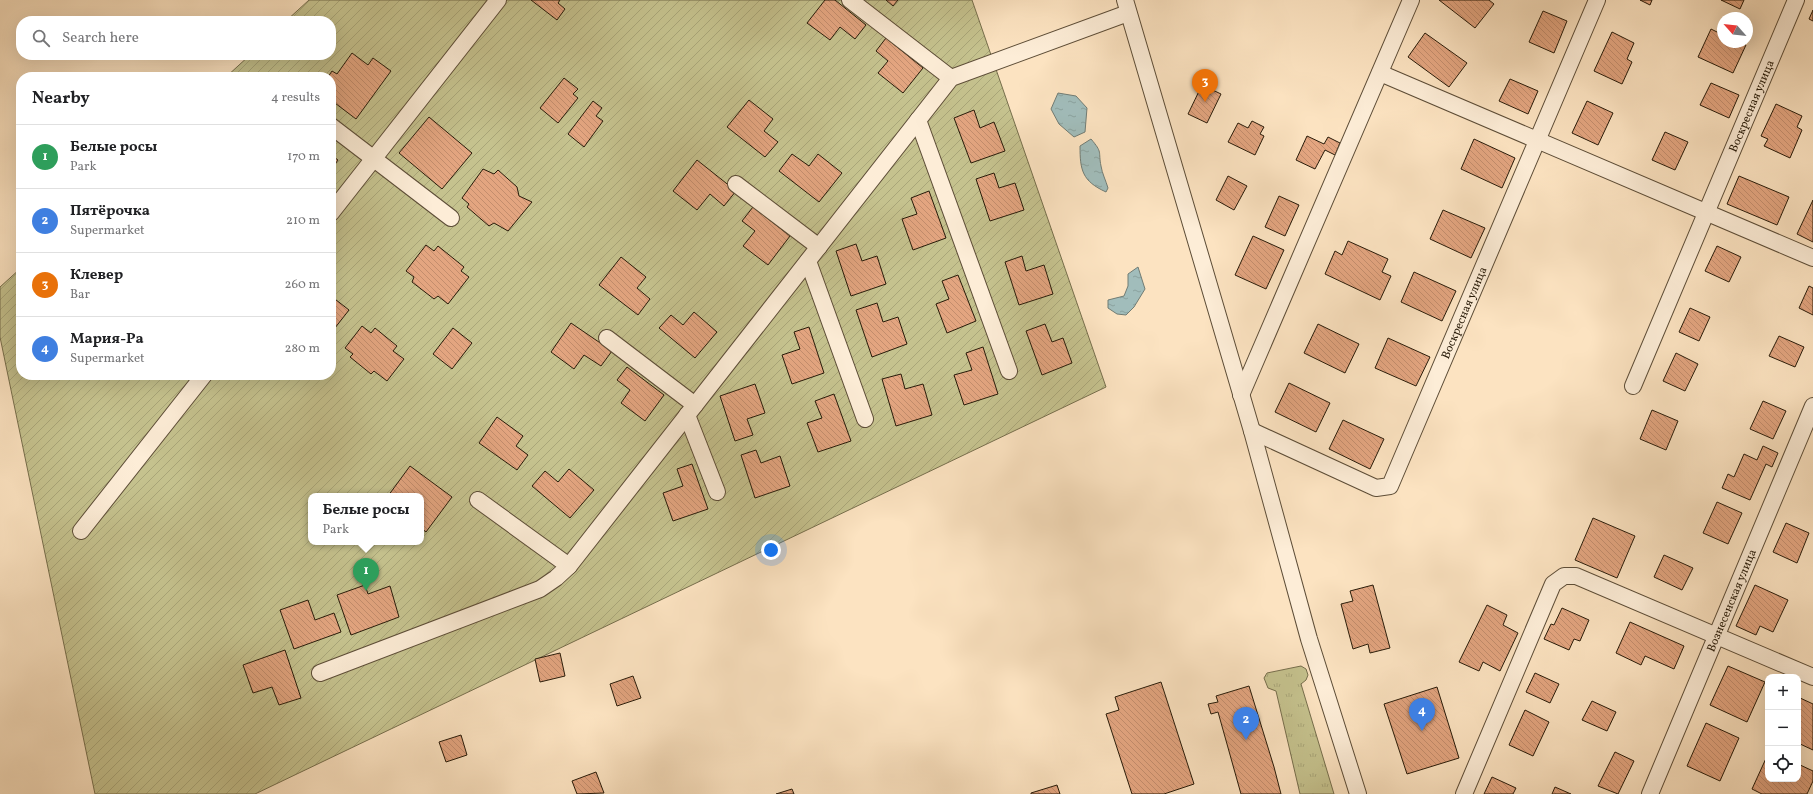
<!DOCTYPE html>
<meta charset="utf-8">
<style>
body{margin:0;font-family:Vollkorn,serif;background:#f2f2f2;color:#202124}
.controls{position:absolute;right:12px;bottom:12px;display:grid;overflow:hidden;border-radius:8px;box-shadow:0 4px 16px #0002}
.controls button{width:36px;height:36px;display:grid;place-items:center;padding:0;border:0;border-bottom:1px solid #e0e0e0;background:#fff;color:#202124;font:20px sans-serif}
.compass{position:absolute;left:1717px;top:12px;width:36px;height:36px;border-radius:50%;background:#fff;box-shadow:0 4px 16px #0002;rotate:297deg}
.you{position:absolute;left:771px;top:550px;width:14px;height:14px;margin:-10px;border:3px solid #fff;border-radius:50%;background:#1a73e8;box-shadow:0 0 0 6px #1a73e833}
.badge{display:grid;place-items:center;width:26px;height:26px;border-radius:50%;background:#8f2418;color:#fff;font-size:13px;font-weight:700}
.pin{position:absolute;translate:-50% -33px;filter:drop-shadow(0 1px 2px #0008)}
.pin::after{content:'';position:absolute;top:21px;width:14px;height:12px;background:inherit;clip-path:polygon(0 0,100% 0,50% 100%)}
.popup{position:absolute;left:308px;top:493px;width:116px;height:52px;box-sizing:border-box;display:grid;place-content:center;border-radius:8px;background:#fff;filter:drop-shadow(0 1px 3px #0005);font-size:13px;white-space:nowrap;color:#757577}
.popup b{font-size:15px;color:#202124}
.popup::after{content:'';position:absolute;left:50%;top:100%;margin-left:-8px;border:8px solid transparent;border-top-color:#fff}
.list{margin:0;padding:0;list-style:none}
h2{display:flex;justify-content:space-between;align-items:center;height:52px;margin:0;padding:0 16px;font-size:17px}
h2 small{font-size:13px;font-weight:400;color:#757577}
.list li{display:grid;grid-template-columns:26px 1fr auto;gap:12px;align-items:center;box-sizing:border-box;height:64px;padding:0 16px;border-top:1px solid #e0e0e0}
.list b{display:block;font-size:15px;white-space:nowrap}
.list p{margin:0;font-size:13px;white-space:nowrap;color:#757577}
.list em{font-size:13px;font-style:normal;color:#757577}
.icon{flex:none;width:22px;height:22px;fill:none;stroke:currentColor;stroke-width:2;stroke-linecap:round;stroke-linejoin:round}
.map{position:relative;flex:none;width:1813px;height:794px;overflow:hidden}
.search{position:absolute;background:#fff;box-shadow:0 4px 16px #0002;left:16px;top:16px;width:320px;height:44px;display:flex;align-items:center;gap:10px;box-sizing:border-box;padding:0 14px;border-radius:16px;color:#757577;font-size:15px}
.panel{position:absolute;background:#fff;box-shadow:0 4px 16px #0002;left:16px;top:72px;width:320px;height:308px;border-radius:16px}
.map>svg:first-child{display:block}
</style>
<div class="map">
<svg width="1813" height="794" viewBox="0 0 1813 794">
<defs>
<pattern id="grass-tufts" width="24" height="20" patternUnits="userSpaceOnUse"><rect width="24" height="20" fill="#c5c28e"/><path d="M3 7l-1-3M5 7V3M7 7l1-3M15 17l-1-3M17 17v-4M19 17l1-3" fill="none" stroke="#a9a679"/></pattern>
<pattern id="garden-furrows" width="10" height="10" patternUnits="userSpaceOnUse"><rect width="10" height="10" fill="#c5c28e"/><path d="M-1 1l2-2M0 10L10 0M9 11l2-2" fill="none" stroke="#a9a679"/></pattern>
<pattern id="water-ripples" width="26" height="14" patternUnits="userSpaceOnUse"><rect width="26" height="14" fill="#a1bdbb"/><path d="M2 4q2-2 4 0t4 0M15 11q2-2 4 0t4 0" fill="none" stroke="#8ba29f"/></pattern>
<pattern id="building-back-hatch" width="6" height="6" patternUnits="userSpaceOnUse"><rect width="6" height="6" fill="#e3a580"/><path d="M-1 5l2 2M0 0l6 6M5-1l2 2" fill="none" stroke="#c38d6d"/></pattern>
</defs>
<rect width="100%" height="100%" fill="#fce3c1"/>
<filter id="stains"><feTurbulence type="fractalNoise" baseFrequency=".005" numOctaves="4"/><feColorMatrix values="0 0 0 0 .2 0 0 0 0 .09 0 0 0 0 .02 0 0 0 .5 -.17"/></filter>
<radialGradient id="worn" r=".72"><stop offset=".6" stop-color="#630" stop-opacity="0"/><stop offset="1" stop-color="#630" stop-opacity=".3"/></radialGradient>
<path fill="url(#grass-tufts)" stroke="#766e4c" d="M1301,666l5,3 2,6 -2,5 -5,4 33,110h-34l-24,-103 -8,-3 -4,-10 3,-5z"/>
<path fill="url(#garden-furrows)" stroke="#766e4c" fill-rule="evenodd" d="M309,0h663l134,387 -851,407h-160l-95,-457v-50l21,-19v107h310v-298h-105l24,-22h81v-34h-45zM311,496h110v46h-110z"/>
<path fill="url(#water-ripples)" stroke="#717c74" d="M1058,93l18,3 11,12 -2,24 -11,5 -15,-13 -8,-15z
M1091,139c12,14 7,12 10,27 1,7 5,15 7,22l-2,4c-24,-11 -26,-22 -26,-46z
M1138,267l7,22 -11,18 -8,8 -9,-1 -9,-6v-8l16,-4 4,-10v-12z"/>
<path fill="url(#building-back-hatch)" stroke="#281b09" d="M531,0h29l-2,3 7,6 -8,11z
M825,0h10l31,25 -11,14 -15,-12 -10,13 -23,-17z
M886,0h12l-5,6z
M1439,0h50l5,4 -19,24z
M1640,0h12l-2,5z
M1721,0h23l-4,9z
M1813,10v11l-4,-2z
M1543,11l24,10 -13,32 -25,-11z
M1711,29l12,6v7h16l7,3 -13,28 -35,-16z
M1612,32l22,11 -7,16 5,3 -10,22 -28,-13z
M1425,33l42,30 -18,24 -41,-30z
M886,38l37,30 -20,25 -25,-20 10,-12 -12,-10z
M352,53l16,12 5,-7 18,13 -35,48 -25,-19v-23h-3l4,-6 5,3z
M564,78l14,11 -5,5 5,4 -20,25 -18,-15z
M1510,79l28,12 -10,23 -29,-13z
M1711,83l28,12 -10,23 -29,-13z
M1202,85l19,9 -14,29 -19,-9z
M749,100l24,19 -9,12 14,11 -13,15 -38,-30z
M593,101l9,7 -6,8 7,5 -19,26 -16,-13z
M1587,101l26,12 -15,32 -26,-12z
M1776,104l26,12 -5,11 5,3 -12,28 -26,-12 4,-7 -7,-3z
M974,110l6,18 14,-6 11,29 -34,12 -17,-45z
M429,117l43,36 -30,36 -43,-36z
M1252,121l12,6 -4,7 4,2 -9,19 -27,-13 10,-19 10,5z
M1665,132l23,10 -13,28 -23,-10z
M1307,136l17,8 4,-7 12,6 -5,12 -10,-5 -10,19 -19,-9z
M1474,139l41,19 -13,30 -41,-19z
M792,154l17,12 9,-12 24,19 -23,29 -40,-31z
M331,155l7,5 -7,10z
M697,160l39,31 -12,15 -14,-12 -13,16 -24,-19z
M483,169l11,5 4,-4 19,17 2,9 13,6 -24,29 -14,-8 -5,3 -22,-19 2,-3 -7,-6z
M994,173l5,15 16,-5 9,27 -34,11 -14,-42z
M1228,176l19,10 -13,24 -18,-10z
M1739,176l50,21 -12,28 -50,-21z
M929,191l17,47 -33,12 -11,-31 15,-5 -6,-16z
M1279,196l20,9 -14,31 -20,-9z
M1813,200v42l-16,-8z
M753,207l37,29 -22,29 -25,-19 12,-15 -13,-10z
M1443,210l42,18 -14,30 -41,-19z
M1253,236l31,14 -18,39 -31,-14z
M1348,241l40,18 -6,13 9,4 -11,24 -55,-26 10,-23 7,4z
M856,244l6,17 15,-5 9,28 -35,12 -15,-45z
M426,245l8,6 4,-5 26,21 -3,4 8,6 -21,27 -10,-8 -4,3 -22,-17 2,-5 -8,-6z
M1717,246l24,11 -12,25 -24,-11z
M1022,256l4,15 18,-6 9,29 -34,11 -14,-43z
M621,257l25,20 -9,11 13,11 -12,16 -39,-30z
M1414,272l42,19 -14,30 -41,-19z
M958,275l18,46 -29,12 -11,-29 13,-5 -7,-18z
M1809,286l4,2v27l-14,-7z
M331,296l18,14 -18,23z
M877,303l6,19 15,-5 9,27 -35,13 -16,-47z
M1690,308l20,9 -11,24 -20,-9z
M694,312l23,20 -22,26 -36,-30 12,-13 12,10z
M571,323l41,28 -11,15 -17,-11 -10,14 -23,-17z
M1045,324l7,18 11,-4 9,25 -30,12 -16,-44z
M1318,324l41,20 -14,29 -41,-20z
M362,326l9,7 4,-5 22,18 -4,5 11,8 -17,22 -13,-10 -3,3 -21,-17 3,-3 -8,-6z
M809,327l15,46 -32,11 -10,-29 18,-6 -6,-17z
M453,328l19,15 -20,26 -19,-15z
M1779,336l25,11 -9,20 -26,-11z
M1388,338l42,19 -14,29 -41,-18z
M983,347l15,47 -34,11 -10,-30 18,-5 -6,-17z
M1676,353l22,11 -13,27 -22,-10z
M627,367l37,28 -19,26 -24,-18 9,-13 -13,-10z
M901,374l4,15 18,-5 9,31 -36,11 -14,-47z
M1289,383l41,20 -14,29 -41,-20z
M755,384l10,29 -18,6 6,16 -18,6 -15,-45z
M834,394l17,47 -33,11 -11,-29 15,-5 -7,-17z
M1763,401l23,10 -13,28 -23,-10z
M1652,410l26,11 -12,29 -26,-11z
M497,417l26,19 -7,10 12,9 -11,15 -38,-27z
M1343,420l41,19 -14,30 -41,-20z
M1763,446l15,7 -6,14 -6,-3 -16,36 -28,-12 6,-14 6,3 10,-23 13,6z
M756,450l5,13 19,-7 10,30 -35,12 -14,-43z
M692,464l16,45 -35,12 -10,-28 20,-7 -6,-17z
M410,466l42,31 -26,35 -5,-4v-32h-33z
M569,469l25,21 -24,28 -38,-32 13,-15 13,11z
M1717,502l25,11 -14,31 -25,-11z
M1593,518l42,18 -18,42 -42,-18z
M1786,523l23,10 -12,30 -24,-11z
M1664,555l29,13 -11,22 -28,-13z
M365,585l3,9 22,-8 9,31 -48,18 -14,-40z
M1373,585l17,63 -20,5 -2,-9 -15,5 -12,-45 12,-3 -3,-10z
M1755,585l33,15 -15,32 -13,-6 -4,9 -20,-9z
M308,600l7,20 19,-7 7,19 -47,17 -14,-39z
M1487,605l20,10 -4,10 15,8 -18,38 -17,-9 -4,9 -20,-9z
M1562,608l27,12 -9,21 -6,-2 -5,11 -25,-11 7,-15 3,1z
M1630,622l54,24 -10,23 -29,-13 -4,9 -25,-12z
M285,650l16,48 -22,7 -7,-18 -19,6 -10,-28z
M560,653l5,23 -25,6 -5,-23z
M1728,666l37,16 -18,40 -37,-17z
M1535,673l24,11 -9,19 -24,-11z
M633,676l8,22 -24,8 -7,-22z
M1161,682l33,102 -30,10h-32l-26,-80 13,-4 -4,-13z
M1249,686l25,81 7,27h-40l-23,-82 -7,2 -3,-10 10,-2 -2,-6z
M1437,687l22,71 -52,16 -23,-70z
M1798,697l15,7v46l-15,-7z
M1592,701l24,11 -9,19 -25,-11z
M1525,710l24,12 -16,34 -24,-11z
M1706,723l33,15 -19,43 -33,-15z
M461,735l6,20 -21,7 -7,-20z
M1615,752l19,9 -16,33 -20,-8z
M1768,754v25h30v-15l15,7v10l-6,13h-45l-10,-5z
M596,772l8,21 -27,1 -5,-13z
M1492,777l24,11 -3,6h-29z
M1057,785l3,9h-29v-1z
M1555,787l16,7h-19z
M792,789l2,5h-18z"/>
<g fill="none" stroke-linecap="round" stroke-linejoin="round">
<defs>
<g id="minor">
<path d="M850,0l101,78"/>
<path d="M1125,0l127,431 57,208 49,155"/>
<path d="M1380,73l433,185"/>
<path d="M918,120l91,251"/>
<path d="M331,126l120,92"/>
<path d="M736,184l83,63"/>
<path d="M331,213l167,-213"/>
<path d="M808,261l57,158"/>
<path d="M607,338l88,67"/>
<path id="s1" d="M1633,386l163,-386"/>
<path d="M1241,395l170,-395"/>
<path d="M687,415l30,77"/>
<path id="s2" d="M1252,431l124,57 14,-2 207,-486"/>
<path d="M478,500l91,66"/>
<path d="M81,531l123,-156"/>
<path d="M320,673l220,-84 16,-11 13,-12 382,-488 177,-65"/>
<path d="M1464,794l89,-210 11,-8h12l237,101"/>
<path id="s3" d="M1650,794l163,-388"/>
</g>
</defs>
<use href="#minor" stroke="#5d4d37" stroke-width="18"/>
<use href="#minor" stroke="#fdedd7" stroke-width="16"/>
</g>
<g text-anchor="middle" stroke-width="3" stroke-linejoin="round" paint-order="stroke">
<g font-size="12" fill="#281b09" stroke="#fdedd7">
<text dy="4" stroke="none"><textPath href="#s1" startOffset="304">Воскресная улица</textPath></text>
<text dy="4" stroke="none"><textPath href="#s2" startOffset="339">Воскресная улица</textPath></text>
<text dy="4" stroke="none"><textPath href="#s3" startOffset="210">Вознесенская улица</textPath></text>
</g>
</g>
<rect width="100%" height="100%" filter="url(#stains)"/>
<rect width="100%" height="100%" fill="url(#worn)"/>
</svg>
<div class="controls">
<button>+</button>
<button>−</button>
<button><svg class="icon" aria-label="locate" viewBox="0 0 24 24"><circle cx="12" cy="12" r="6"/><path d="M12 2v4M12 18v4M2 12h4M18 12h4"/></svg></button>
</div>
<svg class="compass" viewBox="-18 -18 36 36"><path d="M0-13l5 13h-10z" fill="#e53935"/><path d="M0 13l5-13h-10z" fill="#757577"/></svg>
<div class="you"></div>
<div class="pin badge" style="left:366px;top:591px;background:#2e9e5b">1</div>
<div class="popup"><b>Белые росы</b>Park</div>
<div class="pin badge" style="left:1246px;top:740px;background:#3f7fe0">2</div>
<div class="pin badge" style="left:1205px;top:102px;background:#e8710a">3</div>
<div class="pin badge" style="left:1422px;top:731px;background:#3f7fe0">4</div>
<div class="search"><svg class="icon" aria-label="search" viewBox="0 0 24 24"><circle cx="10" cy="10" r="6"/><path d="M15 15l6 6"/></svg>Search here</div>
<section class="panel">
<h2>Nearby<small>4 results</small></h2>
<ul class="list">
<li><span class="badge" style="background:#2e9e5b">1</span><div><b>Белые росы</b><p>Park</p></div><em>170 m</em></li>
<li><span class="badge" style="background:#3f7fe0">2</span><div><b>Пятёрочка</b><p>Supermarket</p></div><em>210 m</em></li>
<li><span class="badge" style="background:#e8710a">3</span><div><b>Клевер</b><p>Bar</p></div><em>260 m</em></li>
<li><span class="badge" style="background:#3f7fe0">4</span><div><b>Мария-Ра</b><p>Supermarket</p></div><em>280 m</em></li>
</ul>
</section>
</div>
